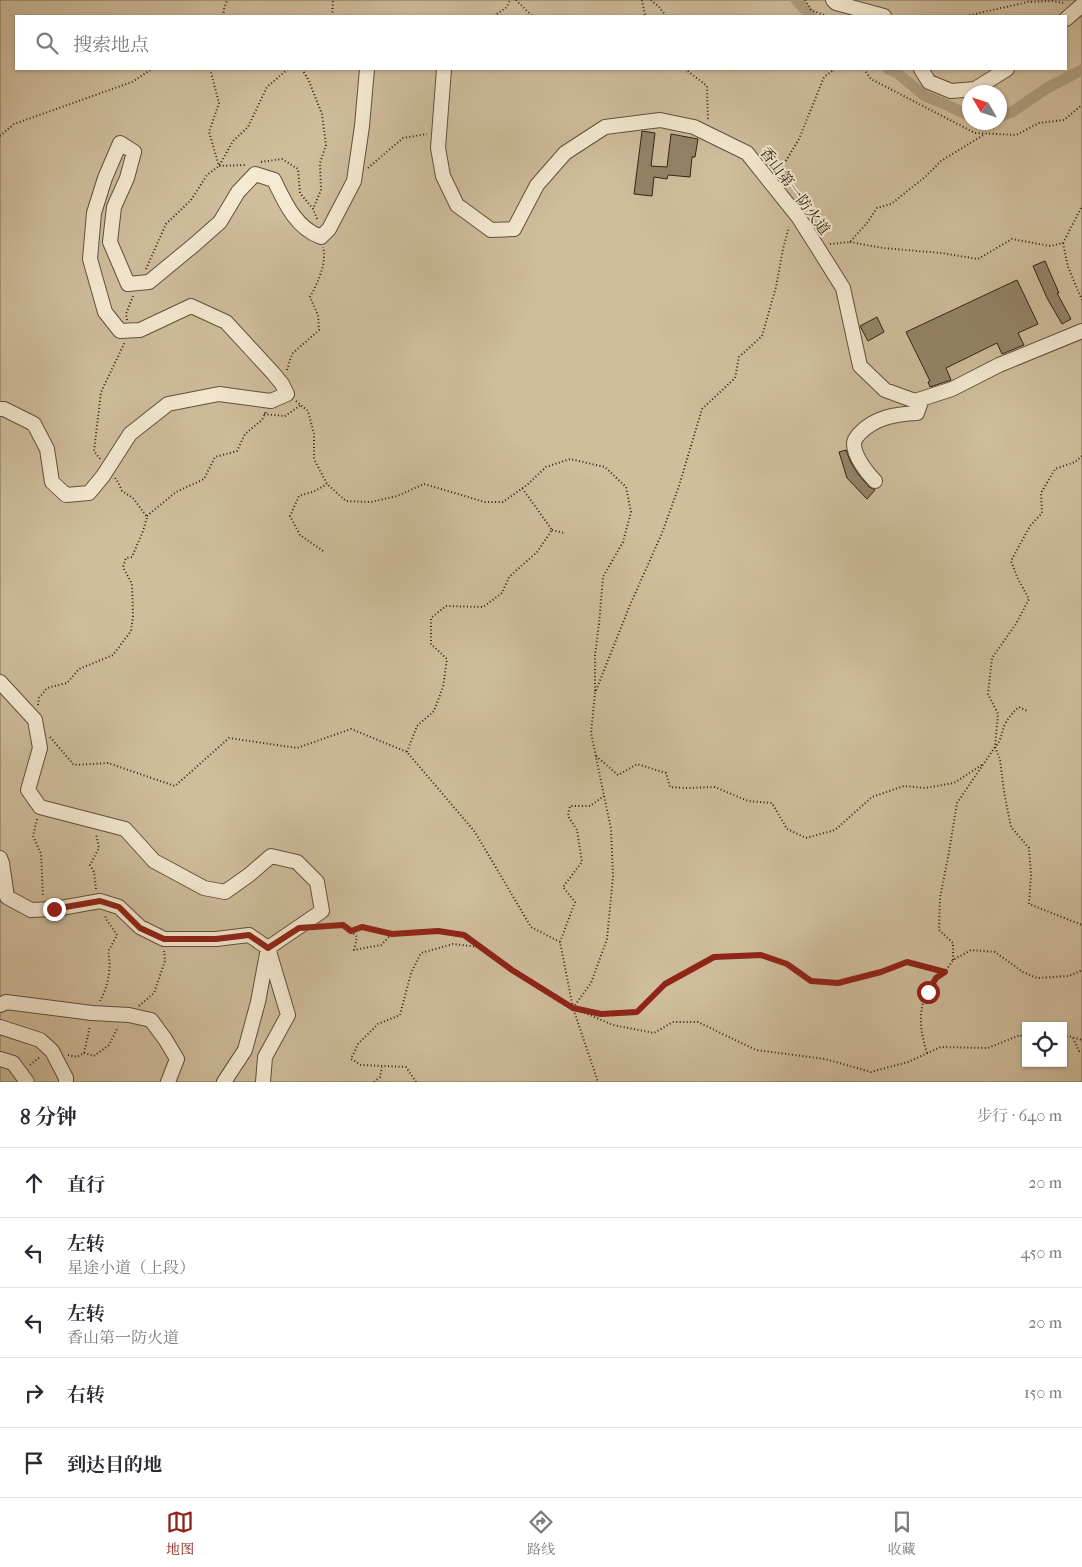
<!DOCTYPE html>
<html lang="zh">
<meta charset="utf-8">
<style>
body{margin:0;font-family:"IM FELL French Canon","Noto Serif SC",serif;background:#f2f2f3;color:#2b2b33}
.controls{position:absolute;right:15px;bottom:15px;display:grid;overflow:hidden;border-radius:0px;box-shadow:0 1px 4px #0004}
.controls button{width:45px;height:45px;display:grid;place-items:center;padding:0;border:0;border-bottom:1px solid #e1e1e2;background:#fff;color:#2b2b33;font:25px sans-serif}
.compass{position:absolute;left:962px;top:85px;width:45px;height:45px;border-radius:50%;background:#fff;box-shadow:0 1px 4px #0004;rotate:309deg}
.stop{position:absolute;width:15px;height:15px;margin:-11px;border:4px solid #8f2418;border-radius:50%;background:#fff}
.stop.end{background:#8f2418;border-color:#fff;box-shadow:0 1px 5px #0008}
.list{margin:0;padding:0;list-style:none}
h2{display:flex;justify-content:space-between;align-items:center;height:65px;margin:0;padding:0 20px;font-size:21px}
h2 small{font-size:16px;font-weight:400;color:#7c7c81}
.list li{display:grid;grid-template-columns:32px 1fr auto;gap:15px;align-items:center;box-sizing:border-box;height:70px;padding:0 20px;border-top:1px solid #e1e1e2}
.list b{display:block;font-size:19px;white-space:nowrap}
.list p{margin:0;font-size:16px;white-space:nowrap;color:#7c7c81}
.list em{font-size:16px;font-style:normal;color:#7c7c81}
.icon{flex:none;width:28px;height:28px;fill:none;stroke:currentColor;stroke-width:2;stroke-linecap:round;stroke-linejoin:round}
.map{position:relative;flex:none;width:1082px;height:1082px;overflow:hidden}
.search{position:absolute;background:#fff;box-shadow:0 1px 4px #0004;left:15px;right:15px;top:15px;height:55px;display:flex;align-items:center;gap:12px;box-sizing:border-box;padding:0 18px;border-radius:0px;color:#7c7c81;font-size:19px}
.sheet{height:415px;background:#fff}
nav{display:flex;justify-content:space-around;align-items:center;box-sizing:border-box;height:70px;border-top:1px solid #e1e1e2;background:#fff;font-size:14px;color:#7c7c81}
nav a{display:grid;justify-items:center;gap:2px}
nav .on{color:#8f2418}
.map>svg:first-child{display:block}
</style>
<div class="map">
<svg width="1082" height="1082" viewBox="0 0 1082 1082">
<rect width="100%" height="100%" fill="#efddb8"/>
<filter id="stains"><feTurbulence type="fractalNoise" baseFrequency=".004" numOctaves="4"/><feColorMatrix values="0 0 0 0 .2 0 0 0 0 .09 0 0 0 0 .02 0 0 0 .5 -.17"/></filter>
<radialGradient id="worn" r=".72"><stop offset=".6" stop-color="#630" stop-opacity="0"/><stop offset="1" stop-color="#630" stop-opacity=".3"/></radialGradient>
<path fill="#cfbd9c" stroke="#807057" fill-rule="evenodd" d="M0,0h1082v1082h-1082zM16,16h1050v53h-1050zM970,92h30v30h-30zM1026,1026h37v37h-37z"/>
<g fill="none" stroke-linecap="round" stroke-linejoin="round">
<path stroke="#ae9d80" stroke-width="11" d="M796,0l15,16
M888,69l9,4 28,23 22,9 23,11
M1000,116l12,-4 35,-24 35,-18"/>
</g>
<path fill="#948368" stroke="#312212" d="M642,131l13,2 -4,33 16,1 4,-33 27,5 -3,18h-3l-2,20 -22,-2 -1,4 -13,-2 -2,19 -18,-2z
M1045,261l14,32h-2l14,26 -9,5 -15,-26 -14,-32z
M1017,280l21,44 -20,9 6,12 -22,9 -5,-11 -51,25 5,12 -21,7 -2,-5 2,-1 -24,-49z
M877,317l7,15 -16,9 -8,-15z
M846,450l5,13 7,11 11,13 6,3 -8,9 -20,-21 -8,-26z"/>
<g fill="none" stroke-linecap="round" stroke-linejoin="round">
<defs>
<path id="minor" d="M833,0l3,3 48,13
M1066,19l16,-14
M444,69l-6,79 5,28 14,29 34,25 23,-1 23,-44 28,-32 40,-26 55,-7 34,7 53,26 52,65 44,70 17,78 25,24 30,11 37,-12 47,-24 83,-34
M921,69l8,13 22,9 24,-2 32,-20
M0,409h4l30,15 13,25 5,33 14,13 23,-2 14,-17 27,-42 38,-30 51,-10 52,7 16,-7 -5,-10 -9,-11 -47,-51 -35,-16 -51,24 -20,1 -15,-19 -15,-53 4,-46 11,-35 15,-35 14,9 -7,26 -13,29 -4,35 18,42 21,-2 45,-37 26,-23 18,-30 17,-18 19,6c11,23 22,48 47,57l8,-8 25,-48 8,-55 5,-57
M875,481c-8,-8 -21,-25 -21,-37 0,-5 3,-7 5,-10 16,-17 37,-20 58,-21l5,-14
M0,682l35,38 5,28 -12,42 12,17 85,22 29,32 50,27 21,4 24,-17 22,-19 26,6 20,20 5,29 -54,37 20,67 -23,42 -2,25
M0,858l2,5 5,34 24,13 24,-1 45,-8 19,6 21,20 24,12h52l33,-4 19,13 -10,54 -13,48 -21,32
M0,1005l6,-3 86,11 37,2 22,5 14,19 12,20 -9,23
M0,1027l40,13 12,11 14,27v4
M0,1059l13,4 14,19"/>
</defs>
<use href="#minor" stroke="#60513c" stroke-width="16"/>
<path stroke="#312212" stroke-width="2" stroke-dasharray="1 2.5" stroke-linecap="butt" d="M516,0l16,16
M642,0l3,16
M651,0l8,7 7,9
M805,0l6,10 15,6
M223,16l1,-7 3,-9
M332,16l1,-16
M494,16l13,-9 3,-7
M966,16l62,-14 25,-1 11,2
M210,69l9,34 -10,29 10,34 28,-1
M302,69l7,12 13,33 4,31 -6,18 1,27 -8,19
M685,69l22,17 1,34
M864,69l7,10 104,54 41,2 23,-12 25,-3 18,-15
M0,136l14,-12 118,-42 20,-13
M261,162l21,-3 16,10 2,24 13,16 5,12
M368,168l35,-30 24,-4
M782,177l-1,-8 18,-30 25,-62 11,-8
M850,242l33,6 58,5 37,6 34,-20 38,7 13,-3 19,-37
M1063,243l5,24 14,33
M830,244l20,-2 17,-19 10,-15 14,-4 34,-27 16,-16 44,-27
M146,269l20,-45 25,-24 16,-25 12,-9 14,-25 15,-14 19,-40 21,-18
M127,320l-1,-6 7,-18
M287,370l5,-16 27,-24 -1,-15 -8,-18c8,-15 17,-33 13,-50
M296,401l12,10 6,23v25l13,25 19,17 25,1 26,-6 27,-12 61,18h18l24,-17 19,-18 24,-8 35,8 21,20 5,25 -8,30 -20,35 -4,47 -4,31v36
M264,414l21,2 16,-11
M1082,456l-7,6 -20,7 -14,24 1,20 -12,13 -19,35 7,18 11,20 -13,25 -24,34 -4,36 10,20 -3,33 5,12 4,33 7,35 18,21 2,27 -2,29 53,21
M100,459l-6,-8 7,-59 24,-50
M147,516l29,-24 28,-13 11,-22 22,-6 8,-17 17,-14 4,-8
M552,530l12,3
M323,551l-23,-16 -10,-19 9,-20 16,-5 12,-7
M38,705l1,-7 8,-10 20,-5 12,-14 34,-14 18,-24 2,-15 -1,-32 -9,-17 3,-9 6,-1 11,-26 4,-14 -14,-19 -11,-7 -4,-9 -3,-4
M50,737l24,28 34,-2 67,23 54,-48 68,10 54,-19 56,23 68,80 56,95 29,15 13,66 25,74
M407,752l10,-26 17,-15 9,-24 4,-28 -16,-15v-26l15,-12 37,1 19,-14 7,-16 28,-25 15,-22 -30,-42
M596,756l22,19 19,-11 29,9 4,14 16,1 29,-1 33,14 24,2 15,26 19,9 29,-8 37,-33 32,-11 21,2 29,-5 29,-19
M37,819l-4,17 8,18 2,43
M96,889l-2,-17 -4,-7 9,-17 -3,-14
M322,926l21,-1 8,6 12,-4 29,7 46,-3 27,4 47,36 61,37 28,6 36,-2 28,-28 48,-27 48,-2 26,9 24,17 27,2 43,-11 26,-10 38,10 8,-12 18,-10 24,2 28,20 14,6 32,-2 13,-6
M351,931l6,6 -3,13 27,-5 10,-10
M560,942l15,-40 -12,-15 19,-25 -5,-32 -9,-14 2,-10h20l14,-10
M953,960v-17l-14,-13 1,-32 9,-46 8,-49 38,-56c7,-7 6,-14 10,-23 4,-7 8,-12 14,-17l8,4
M100,1001c8,-14 12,-34 8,-49l9,-17 -11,-16 -1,-4
M139,1006l15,-13 11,-32 -1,-10
M573,1008l18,-25 16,-44 6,-63 -2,-47 -20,-96 4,-40 35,-88 32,-72 17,-47 23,-77 33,-31 4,-21 23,-21 14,-49 7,-38 6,-22
M578,1010l35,15 41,8 19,-11h25l58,28 69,9 46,13 37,-10 33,-15 47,1 32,-13 6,3
M1063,1037l5,-1 14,4
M1073,1038l6,13h3
M84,1053l10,3 15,-11 9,-18
M927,1053c-10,-31 -10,-60 18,-81
M68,1055l9,2 7,-4 6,-27
M30,1065l10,-8
M374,1082l6,-5 2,-10
M416,1082l-10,-15 -45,-2 -10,-6 7,-15 20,-20 22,-9 11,-42 10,-20 32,-9 26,3"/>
<use href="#minor" stroke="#f5e9d1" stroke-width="14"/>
</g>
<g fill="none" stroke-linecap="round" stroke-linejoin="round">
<path stroke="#8f2418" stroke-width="6" d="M54,909l46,-8 19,6 21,21 24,11h52l33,-4 19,13 31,-20 44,-3 8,6 11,-4 30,7 46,-3 26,4 48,35 61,38 28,6 36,-2 28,-28 49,-27 47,-2 26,9 24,17 27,2 43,-11 26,-10 38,10 -9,6 -8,14"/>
</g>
<g text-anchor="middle" stroke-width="4" stroke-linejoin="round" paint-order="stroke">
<g font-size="15" fill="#312212" stroke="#f5e9d1">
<text transform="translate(795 191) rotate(53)" y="5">香山第一防火道</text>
</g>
</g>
<rect width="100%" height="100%" filter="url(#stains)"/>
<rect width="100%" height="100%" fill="url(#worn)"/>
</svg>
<div class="controls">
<button><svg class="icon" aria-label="locate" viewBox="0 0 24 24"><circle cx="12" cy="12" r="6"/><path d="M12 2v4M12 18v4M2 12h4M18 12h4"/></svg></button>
</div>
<svg class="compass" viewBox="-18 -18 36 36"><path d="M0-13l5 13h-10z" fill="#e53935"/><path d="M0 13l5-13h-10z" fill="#7c7c81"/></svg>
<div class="stop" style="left:928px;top:992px"></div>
<div class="stop end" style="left:54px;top:909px"></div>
<div class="search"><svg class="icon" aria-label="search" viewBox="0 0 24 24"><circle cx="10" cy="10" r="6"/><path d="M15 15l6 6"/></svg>搜索地点</div>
</div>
<section class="sheet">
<h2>8 分钟<small>步行 · 640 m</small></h2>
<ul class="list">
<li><svg class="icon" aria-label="ahead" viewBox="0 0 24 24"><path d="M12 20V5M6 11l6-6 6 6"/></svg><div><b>直行</b></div><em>20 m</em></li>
<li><svg class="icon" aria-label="left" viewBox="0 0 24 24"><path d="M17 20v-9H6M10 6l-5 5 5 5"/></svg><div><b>左转</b><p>星途小道（上段）</p></div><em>450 m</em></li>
<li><svg class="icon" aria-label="left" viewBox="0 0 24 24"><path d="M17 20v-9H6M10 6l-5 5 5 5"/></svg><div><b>左转</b><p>香山第一防火道</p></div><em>20 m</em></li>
<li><svg class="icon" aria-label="right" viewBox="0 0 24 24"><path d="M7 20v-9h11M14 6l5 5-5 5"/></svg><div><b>右转</b></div><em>150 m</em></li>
<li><svg class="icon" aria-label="arrive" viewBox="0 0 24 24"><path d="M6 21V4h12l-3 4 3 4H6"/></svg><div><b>到达目的地</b></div></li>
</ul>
</section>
<nav>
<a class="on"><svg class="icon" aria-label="map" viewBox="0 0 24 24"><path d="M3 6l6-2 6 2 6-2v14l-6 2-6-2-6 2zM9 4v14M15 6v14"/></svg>地图</a>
<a><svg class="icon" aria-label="directions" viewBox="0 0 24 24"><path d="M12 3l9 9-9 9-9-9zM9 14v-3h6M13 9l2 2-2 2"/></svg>路线</a>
<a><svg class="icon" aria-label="saved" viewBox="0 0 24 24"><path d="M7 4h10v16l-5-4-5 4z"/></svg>收藏</a>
</nav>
